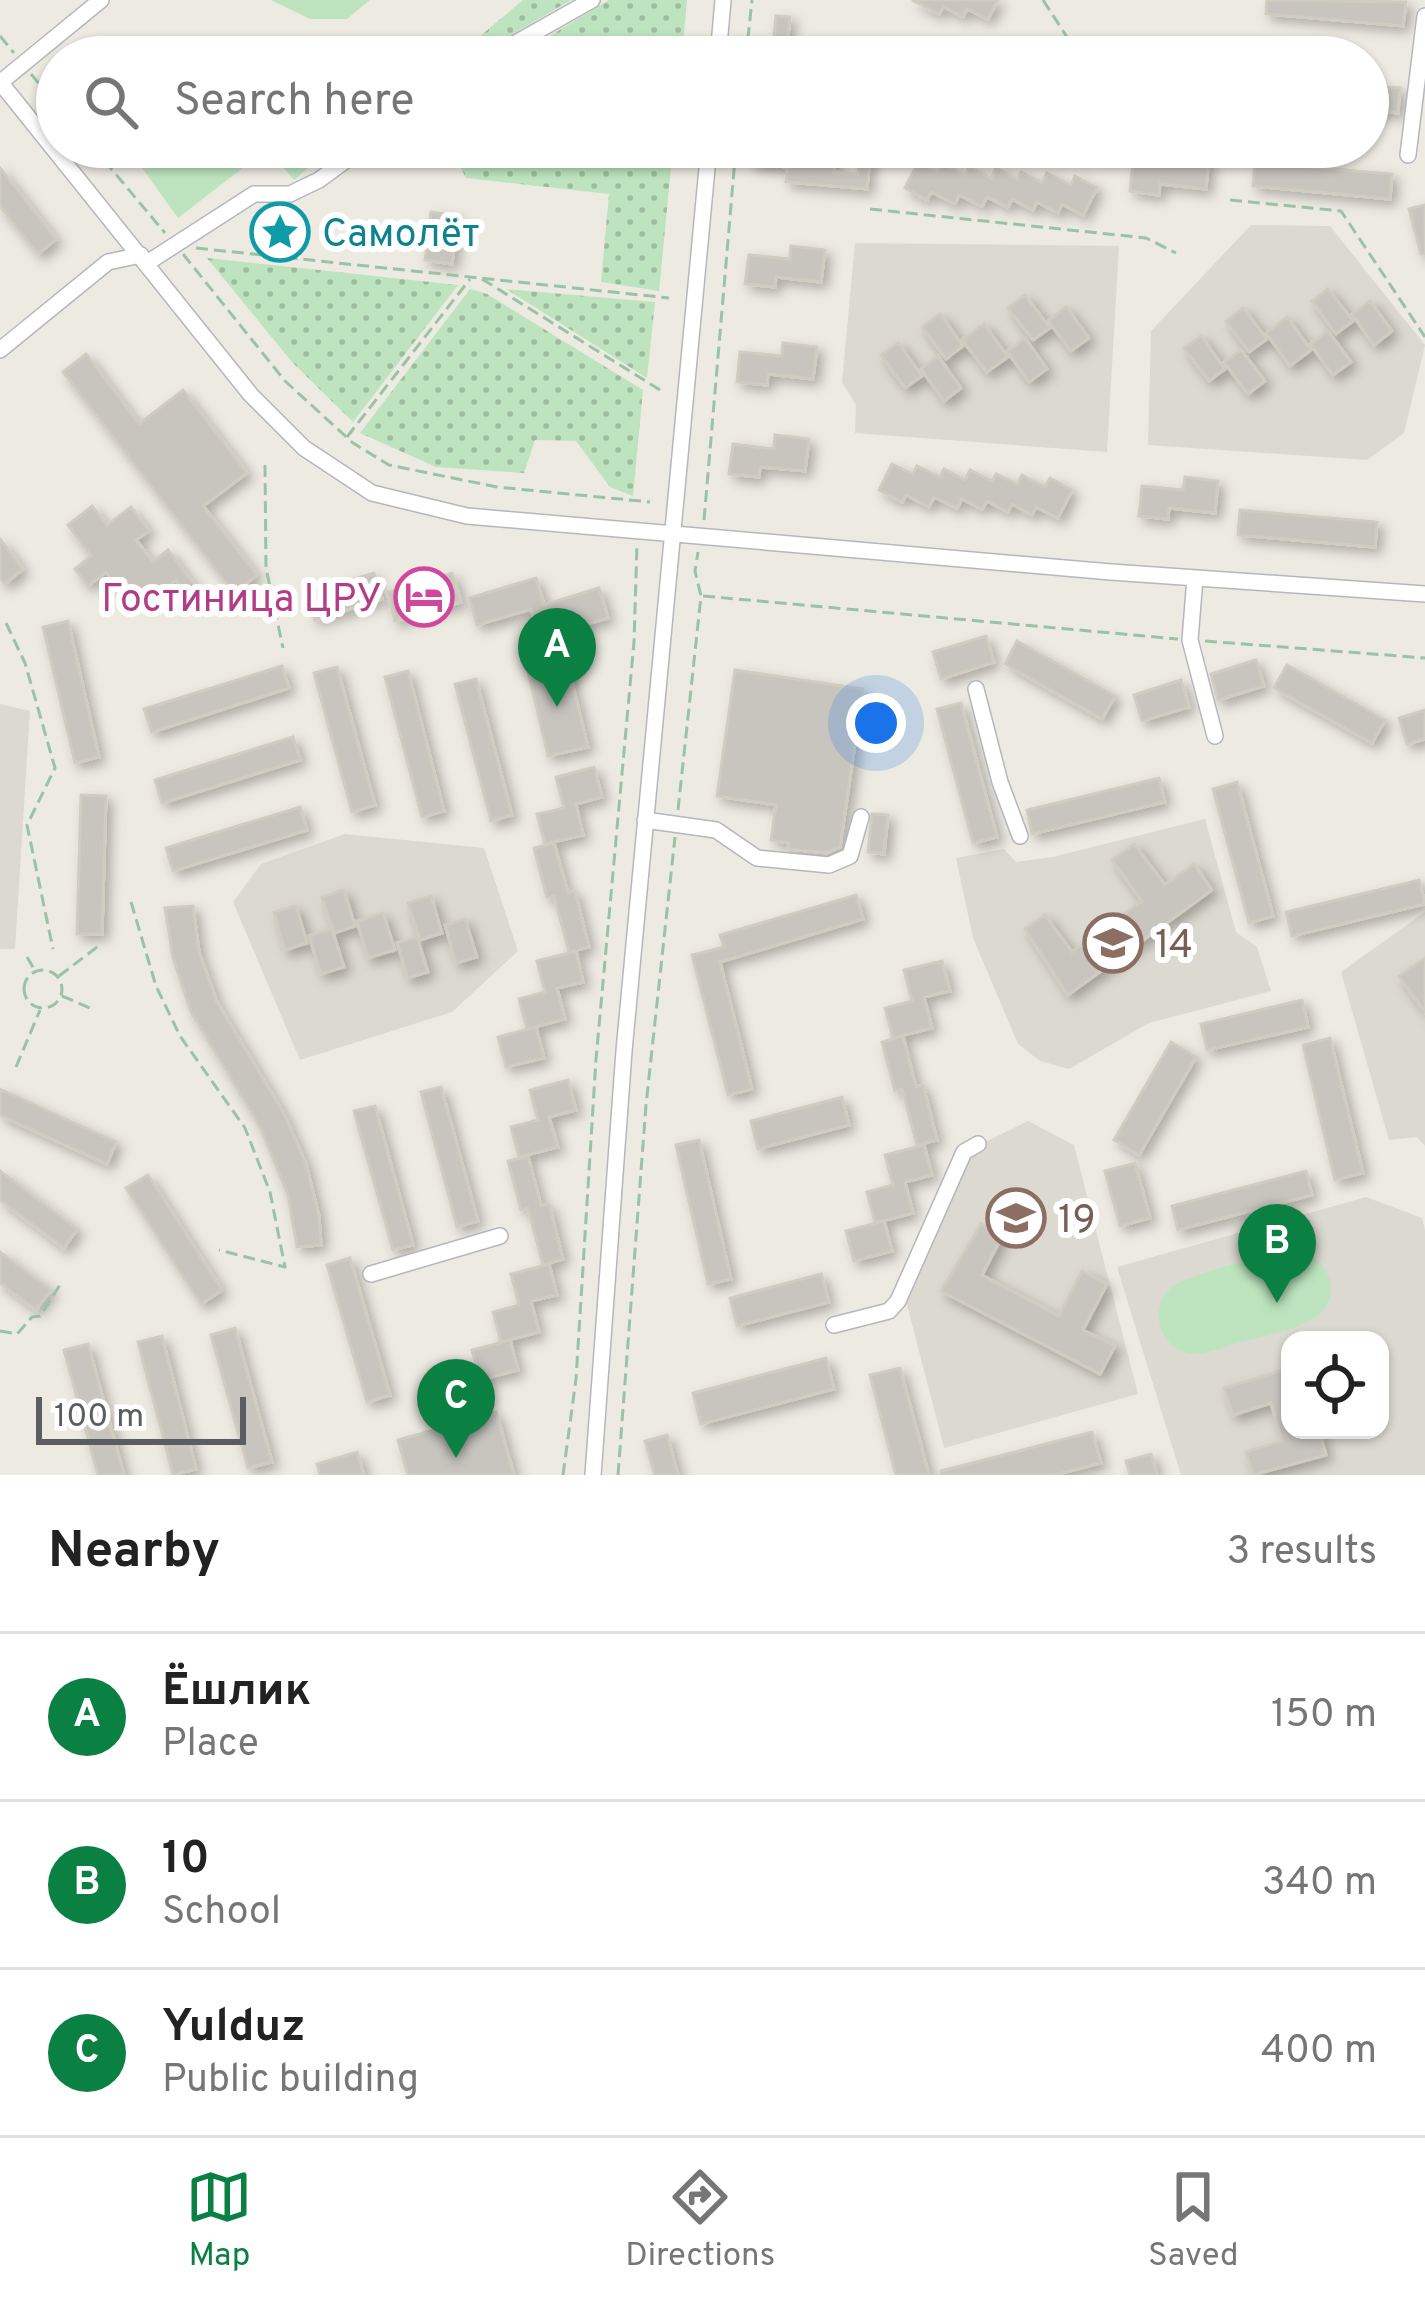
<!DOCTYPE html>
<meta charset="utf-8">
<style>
body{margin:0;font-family:Overpass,sans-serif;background:#f2f2f2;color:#222}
.controls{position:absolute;right:36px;bottom:36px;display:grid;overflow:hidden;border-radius:24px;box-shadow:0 3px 9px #0004}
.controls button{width:108px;height:108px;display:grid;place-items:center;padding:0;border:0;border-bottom:3px solid #e0e0e0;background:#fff;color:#222;font:60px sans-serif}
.scale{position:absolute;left:36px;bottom:30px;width:210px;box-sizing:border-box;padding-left:12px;border:6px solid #5a5e62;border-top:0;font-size:33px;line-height:42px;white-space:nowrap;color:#5a5e62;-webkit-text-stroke:9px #fff;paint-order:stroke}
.you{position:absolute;left:876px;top:723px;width:42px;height:42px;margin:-30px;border:9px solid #fff;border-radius:50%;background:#1a73e8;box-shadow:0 0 0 18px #1a73e833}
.badge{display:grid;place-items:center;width:78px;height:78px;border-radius:50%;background:#0b8043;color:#fff;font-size:39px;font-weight:700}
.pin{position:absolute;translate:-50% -99px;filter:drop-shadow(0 3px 6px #0008)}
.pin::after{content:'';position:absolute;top:63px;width:42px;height:36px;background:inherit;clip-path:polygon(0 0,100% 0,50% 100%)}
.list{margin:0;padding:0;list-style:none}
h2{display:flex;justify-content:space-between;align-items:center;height:156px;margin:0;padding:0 48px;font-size:51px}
h2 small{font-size:39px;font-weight:400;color:#767676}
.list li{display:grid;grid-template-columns:78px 1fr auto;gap:36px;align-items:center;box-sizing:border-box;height:168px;padding:0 48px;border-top:3px solid #e0e0e0}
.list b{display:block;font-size:45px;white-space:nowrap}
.list p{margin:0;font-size:39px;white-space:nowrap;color:#767676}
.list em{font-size:39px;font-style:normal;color:#767676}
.icon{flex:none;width:66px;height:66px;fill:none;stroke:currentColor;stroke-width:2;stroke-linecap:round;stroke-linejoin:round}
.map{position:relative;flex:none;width:1425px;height:1475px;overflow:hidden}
.search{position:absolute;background:#fff;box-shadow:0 3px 9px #0004;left:36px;right:36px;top:36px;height:132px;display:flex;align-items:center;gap:30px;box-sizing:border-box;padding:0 42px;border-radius:66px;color:#767676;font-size:45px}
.sheet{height:660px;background:#fff}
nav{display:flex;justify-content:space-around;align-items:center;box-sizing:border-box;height:168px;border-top:3px solid #e0e0e0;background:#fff;font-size:33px;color:#767676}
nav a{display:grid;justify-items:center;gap:6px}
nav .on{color:#0b8043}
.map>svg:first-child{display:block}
</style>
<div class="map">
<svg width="1425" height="1475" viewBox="0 0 1425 1475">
<defs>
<pattern id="grass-dots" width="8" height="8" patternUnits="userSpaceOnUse" patternTransform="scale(3)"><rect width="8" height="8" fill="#bee4bf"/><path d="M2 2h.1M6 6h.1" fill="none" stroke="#9dbc9f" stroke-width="1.8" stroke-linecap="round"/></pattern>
<filter id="shadow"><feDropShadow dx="5.5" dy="5.5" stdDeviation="6" flood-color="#0004"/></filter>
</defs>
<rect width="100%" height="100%" fill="#edeae2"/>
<path fill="#dcd9d0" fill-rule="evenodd" d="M1251,225l79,1 95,119 -21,88 -37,27 -219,-15 3,-114z
M855,243l264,3 -12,206 -252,-19 1,-28 -14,-23z
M0,704l30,7 -15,238h-15z
M1205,819l31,113 21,15 14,44 -122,32 -80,46 -29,-8 -22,-17 -45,-106 -17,-80 48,-9 12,13 37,-5z
M345,834l139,14 34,103 -66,61 -152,48 -67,-158 28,-38z
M1425,912v234l-8,-9 -28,3 -48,-168z
M1028,1121l46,24 64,249 -194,54 -41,-159 72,-142z
M1366,1197l56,21 3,12v245h-244l-64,-208zM1290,1340h90v90h-90z"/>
<path fill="url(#grass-dots)" d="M523,0h48l-94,55 -10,-8z
M609,0h78l-5,57h-167z
M450,147h223l-14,144 -58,-9 8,-88 -143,-16z
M207,258l251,27 -105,137 -61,-60z
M470,289l17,5 156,96 -10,106 -23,-9 -34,-46 -41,-1 -11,33 -88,-6 -76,-34z
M506,289l149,13 -8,76z"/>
<path fill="#bee4bf" d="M271,0h99l-23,19h-37z
M127,147h107l14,17 -70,54z
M266,147h67l-39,33z
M1291,1250c16,3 30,8 37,25 19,51 -57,58 -90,68 -16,4 -37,15 -54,9 -28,-9 -35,-51 -9,-67 24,-15 86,-26 116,-35z"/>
<path fill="#c8c5bf" stroke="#d1ccc0" stroke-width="3" filter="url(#shadow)" d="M912,0h86l-10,19 -21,-10 -4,8 -20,-11 -4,8z
M1267,0l139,2 -3,24 -137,-12z
M776,16l14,1 -4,38 -14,-1z
M1368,86l32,2 -2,25 -30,-3z
M752,147l84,1 -2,24 24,2 1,-27h12l-4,42 -81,-7 1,-15 -36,-3z
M1176,153l33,4 -3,32 -46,-5 -1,11 -29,-4 3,-29 41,4z
M918,162l20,10 5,-8 22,11 4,-8 22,11 5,-10 21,11 4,-7 21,10 5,-9 24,12 4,-9 22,12 -14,27 -21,-11 -4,9 -21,-11 -4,8 -21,-11 -4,8 -21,-10 -5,9 -23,-11 -4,9 -24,-12 -4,8 -22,-12z
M1255,162l137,12 -2,25 -137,-13z
M0,168l56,71 -18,15 -38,-48z
M1425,205v49h-4l-12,-45z
M431,212l27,4 -6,48 -27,-4z
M791,246l34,4 -4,32 -45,-5 -1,10 -30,-3 4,-29 41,4z
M1328,289l25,32 -17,13 -24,-33z
M1025,295l25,33 -17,12 -25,-32z
M1370,301l22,30 -18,14 -22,-31z
M1066,307l23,31 -18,13 -23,-30z
M1243,308l24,31 -18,13 -23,-31z
M940,314l23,32 -17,13 -24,-32z
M1287,317l24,33 -21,16 -24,-33z
M984,324l24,33 -21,15 -25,-32z
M1328,331l23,31 -18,13 -23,-31z
M1201,336l24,33 -16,12 -25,-33z
M1025,338l22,31 -18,13 -22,-31z
M783,343l34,4 -4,32 -45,-5 -1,11 -30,-3 3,-30 42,4z
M898,343l24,33 -17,12 -24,-33z
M1241,350l24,31 -17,13 -24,-32z
M86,354l53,70 44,-34 64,83 -44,33 54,69 -23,18 -171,-221z
M938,356l23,32 -17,13 -23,-32z
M775,435l34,4 -4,32 -45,-4 -1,10 -30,-3 4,-30 41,5z
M892,464l21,10 4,-8 23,11 4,-8 21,11 5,-10 22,11 4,-7 21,10 5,-9 23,12 5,-9 22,12 -14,28 -22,-11 -4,8 -20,-11 -4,8 -21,-11 -5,8 -20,-10 -5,9 -23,-11 -5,10 -23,-12 -4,7 -23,-12z
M1185,477l33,4 -3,32 -46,-5 -1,11 -29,-3 3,-30 41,4z
M92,506l15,19 24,-18 18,24 -13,9 17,22 15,-12 30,40 -9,7 -13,-17 -10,8 -46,2 -14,-18 -18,14 -13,-17 16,-13 -23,-31z
M1240,510l137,12 -2,25 -137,-12z
M0,539l23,30 -18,15 -5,-6z
M374,573l8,26 -67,21 -8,-27z
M452,573l9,29 -66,19 -8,-29z
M536,578l8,27 55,-17 9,30 -68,20 -9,-29 -54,16 -8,-27z
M68,621l31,136 -24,6 -32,-136z
M986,636l8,26 -53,17 -8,-27z
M1017,641l98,55 -13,23 -97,-55z
M566,658l22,89 -40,9 -21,-89z
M1256,660l8,26 -46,14 -7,-26z
M1287,665l98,55 -13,23 -98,-55z
M282,666l7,22 -137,44 -8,-23z
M337,667l38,138 -23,7 -38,-139z
M735,670l128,19 -23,158 -13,6 -39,-4 1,-6 -18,-3 5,-35 -59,-9z
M408,671l36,140 -22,6 -37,-140z
M476,679l36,136 -21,6 -36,-137z
M1181,680l8,27 -47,14 -8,-26z
M961,703l36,134 -24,6 -36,-134z
M1425,710v29l-18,5 -8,-26z
M293,737l7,23 -138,43 -7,-23z
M594,767l8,30 -26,7 7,31 -38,9 -8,-30 27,-6 -8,-31z
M1159,778l6,24 -133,32 -5,-24z
M1237,782l36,134 -24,7 -36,-134z
M81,795l25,1 -4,138h-25z
M300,807l7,23 -134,41 -7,-23z
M872,814l16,1 -4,39 -16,-2z
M554,843l14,50 7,-2 14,56 -20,5 -15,-56 -7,2 -13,-50z
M1134,844l31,41 29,-21 18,26 -144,105 -43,-66 20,-14 27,37 70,-51 -30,-41z
M1419,880l6,24 -133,32 -6,-24z
M344,890l11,36 -21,7 -12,-36z
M856,895l7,24 -143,43 32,127 -24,6 -36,-140 32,-8 -4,-12z
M431,896l11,37 -22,7 -12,-37z
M193,906l6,46 18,50 67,112 22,50 13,52 2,29 -24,2 -9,-52 -28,-68 -69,-115 -18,-54 -8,-50z
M296,906l11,37 -22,7 -11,-38z
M383,913l12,37 -27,8 -11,-37z
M465,919l12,38 -21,6 -11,-38z
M332,929l12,38 -23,7 -12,-38z
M417,937l11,35 -20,6 -11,-35z
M576,951l7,31 -26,6 8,31 -38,10 -8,-30 26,-7 -8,-31z
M1425,958v54l-26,-36z
M942,961l8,30 -26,6 8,31 -39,10 -8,-30 27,-7 -8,-31z
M1302,1000l6,27 -101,23 -6,-26z
M536,1027l8,31 -38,9 -8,-30z
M903,1036l13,51 7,-2 14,55 -20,5 -15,-56 -7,2 -13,-49z
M1330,1038l33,135 -28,7 -32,-135z
M1171,1042l25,15 -57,98 -25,-15z
M568,1080l8,30 -27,7 9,30 -39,10 -8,-30 27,-7 -8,-30z
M441,1087l37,134 -21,6 -36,-135z
M0,1089l116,53 -9,22 -107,-49z
M842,1097l7,28 -91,24 -7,-28z
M375,1106l38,139 -20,5 -39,-139z
M699,1140l32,139 -23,5 -32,-139z
M924,1145l8,30 -27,7 8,31 -38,10 -8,-31 26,-7 -8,-30z
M528,1156l13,50 8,-2 14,55 -20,6 -15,-57 -7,2 -13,-49z
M1135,1163l15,55 -30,8 -15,-55z
M0,1171l77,58 -13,19 -64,-48z
M1306,1171l6,24 -134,35 -6,-24z
M148,1175l74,115 -21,14 -75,-116z
M884,1221l8,30 -38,10 -8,-30z
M981,1224l22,11 -21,40 77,41 23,-45 25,13 -24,46 32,16 -15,28 -159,-83z
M0,1252l51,38 -15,20 -36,-27z
M350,1258l40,137 -23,7 -40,-137z
M549,1264l8,31 -26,6 8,31 -38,10 -8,-30 26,-7 -8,-31z
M821,1274l8,28 -92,24 -7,-28z
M235,1328l37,134 -24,6 -37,-133z
M162,1336l34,133 -23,6 -35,-133z
M510,1340l8,30 -38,10 -8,-30z
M88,1344l36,131h-26l-34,-125z
M826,1358l8,31 -133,35 -8,-31z
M900,1368l29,107h-33l-26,-100z
M1290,1368v29l-4,1 4,32h6l2,6 21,-6 7,25 -73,20 -7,-23 36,-11 -11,-38 -38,12 -9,-27z
M496,1412l18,63h-106l-10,-35z
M1092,1432l9,31 -47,12h-113v-4z
M667,1435l11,40h-23l-10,-34z
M357,1452l7,23h-44l-3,-11z
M1151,1454l6,21h-27l-4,-14z"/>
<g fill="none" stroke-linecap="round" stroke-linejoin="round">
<defs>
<path id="minor" d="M491,57l101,-57
M718,57l5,-57
M0,82l251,313 53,53 68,45 95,23 644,56 314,22
M1,82l100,-82
M1408,155l17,-139
M147,263l107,-69h36l29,-14 45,-33
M0,350l108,-88 33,-7
M1195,578l-5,62 25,96
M976,689l24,93 20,54
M645,820l71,10 41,28 72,7 21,-9 11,-39
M371,1274l129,-38
M834,1325l55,-14 9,-10 66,-149 14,-8
M593,1475l31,-424 85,-904"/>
</defs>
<use href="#minor" stroke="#b4b7bc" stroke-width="18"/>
<path stroke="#98c4a5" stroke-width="3" stroke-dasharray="12 6" stroke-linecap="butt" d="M1043,0l37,57
M0,36l14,17
M746,57l6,-57
M31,74l26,31
M93,147l72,86
M1230,200l111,11 84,126
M870,209l276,29 30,15
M196,248l473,50
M183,254l102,127 68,62 36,22 108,22 153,15
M482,279l178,111
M347,437l123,-158
M265,465l1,103 17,80
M704,520l32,-373
M703,596l475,43
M6,623l19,40 30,105 -28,57 26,124
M1205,641l220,17
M678,810l23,-214 -6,-25 3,-19
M131,902l25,84 24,50 65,92 25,64 15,75 -66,-17
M27,957l7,12
M24 989a19 19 0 1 1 38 0a19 19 0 1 1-38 0Z
M59,976l42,-32
M62,996l28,12
M16,1067l24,-57
M0,1331l17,3 15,-17 8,-1 20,-31
M563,1475l13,-96 20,-320 38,-417 3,-98
M618,1475l28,-370 29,-268"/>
<use href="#minor" stroke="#fff" stroke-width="15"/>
</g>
<defs>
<symbol id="sight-ring" viewBox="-11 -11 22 22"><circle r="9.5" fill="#fff" stroke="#0f9aa8" stroke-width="1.5"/><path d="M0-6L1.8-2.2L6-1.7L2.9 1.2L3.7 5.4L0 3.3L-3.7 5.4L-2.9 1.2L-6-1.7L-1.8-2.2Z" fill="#0f9aa8"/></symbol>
<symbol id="hotel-ring" viewBox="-11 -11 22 22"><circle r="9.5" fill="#fff" stroke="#d1479c" stroke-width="1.5"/><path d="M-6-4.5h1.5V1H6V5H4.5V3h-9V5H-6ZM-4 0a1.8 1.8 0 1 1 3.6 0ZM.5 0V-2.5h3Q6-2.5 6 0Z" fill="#d1479c"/></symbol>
<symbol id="school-ring" viewBox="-11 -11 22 22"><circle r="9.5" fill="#fff" stroke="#8d6e63" stroke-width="1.5"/><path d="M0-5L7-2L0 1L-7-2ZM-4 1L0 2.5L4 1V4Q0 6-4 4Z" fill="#8d6e63"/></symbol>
</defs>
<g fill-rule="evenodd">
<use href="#sight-ring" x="247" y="199" width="66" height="66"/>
<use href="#hotel-ring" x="391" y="564" width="66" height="66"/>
<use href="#school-ring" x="1080" y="910" width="66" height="66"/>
<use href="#school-ring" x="983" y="1185" width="66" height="66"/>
</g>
<g text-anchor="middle" stroke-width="12" stroke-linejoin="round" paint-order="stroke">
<g font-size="39" fill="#0d838f" stroke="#fff" text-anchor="start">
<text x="322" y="246">Самолёт</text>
</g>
<g font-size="39" fill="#b23c85" stroke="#fff" text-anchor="end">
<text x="382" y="611">Гостиница ЦРУ</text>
</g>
<g font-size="39" fill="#785e54" stroke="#fff" text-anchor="start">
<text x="1155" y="957">14</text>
<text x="1058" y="1232">19</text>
</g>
</g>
</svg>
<div class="controls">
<button><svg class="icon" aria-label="locate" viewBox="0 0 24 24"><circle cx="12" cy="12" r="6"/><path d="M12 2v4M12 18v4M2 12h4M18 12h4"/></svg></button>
</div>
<div class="scale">100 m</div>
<div class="you"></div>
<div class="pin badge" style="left:557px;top:707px">A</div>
<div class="pin badge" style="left:1277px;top:1303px">B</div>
<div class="pin badge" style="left:456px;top:1458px">C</div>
<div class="search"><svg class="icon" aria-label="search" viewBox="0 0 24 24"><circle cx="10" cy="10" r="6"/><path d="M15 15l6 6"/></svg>Search here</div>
</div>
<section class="sheet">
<h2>Nearby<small>3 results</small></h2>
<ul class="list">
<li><span class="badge">A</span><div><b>Ёшлик</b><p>Place</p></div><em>150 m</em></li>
<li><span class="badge">B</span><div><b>10</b><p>School</p></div><em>340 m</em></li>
<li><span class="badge">C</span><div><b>Yulduz</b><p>Public building</p></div><em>400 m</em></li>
</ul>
</section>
<nav>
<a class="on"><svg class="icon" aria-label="map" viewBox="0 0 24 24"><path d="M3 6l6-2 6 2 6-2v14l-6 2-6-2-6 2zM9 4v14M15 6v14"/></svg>Map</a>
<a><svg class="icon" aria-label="directions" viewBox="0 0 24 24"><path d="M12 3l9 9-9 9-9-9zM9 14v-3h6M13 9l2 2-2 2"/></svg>Directions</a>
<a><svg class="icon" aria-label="saved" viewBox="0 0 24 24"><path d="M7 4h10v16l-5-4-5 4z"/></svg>Saved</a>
</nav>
